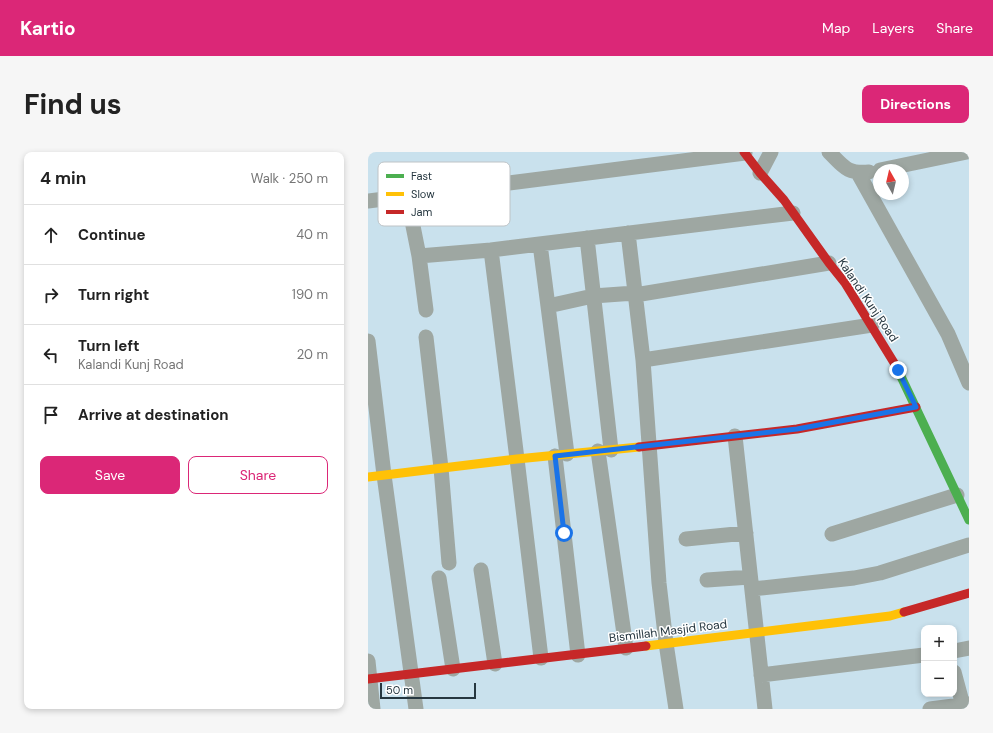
<!DOCTYPE html>
<meta charset="utf-8">
<style>
body{margin:0;font-family:"DM Sans",sans-serif;background:#f6f6f6;color:#222}
.controls{position:absolute;right:12px;bottom:12px;display:grid;overflow:hidden;border-radius:8px;box-shadow:0 2px 6px #0003}
.controls button{width:36px;height:36px;display:grid;place-items:center;padding:0;border:0;border-bottom:1px solid #e0e0e0;background:#fff;color:#222;font:20px sans-serif}
.compass{position:absolute;left:505px;top:12px;width:36px;height:36px;border-radius:50%;background:#fff;box-shadow:0 2px 6px #0003;rotate:352deg}
.scale{position:absolute;left:12px;bottom:10px;width:96px;box-sizing:border-box;padding-left:4px;border:2px solid #263740;border-top:0;font-size:11px;line-height:14px;white-space:nowrap;color:#263740;-webkit-text-stroke:3px #fff;paint-order:stroke}
.stop{position:absolute;width:12px;height:12px;margin:-9px;border:3px solid #1a73e8;border-radius:50%;background:#fff}
.stop.end{background:#1a73e8;border-color:#fff;box-shadow:0 1px 4px #0008}
.list{margin:0;padding:0;list-style:none}
h2{display:flex;justify-content:space-between;align-items:center;height:52px;margin:0;padding:0 16px;font-size:17px}
h2 small{font-size:13px;font-weight:400;color:#767676}
.list li{display:grid;grid-template-columns:26px 1fr auto;gap:12px;align-items:center;box-sizing:border-box;height:60px;padding:0 16px;border-top:1px solid #e0e0e0}
.list b{display:block;font-size:15px;white-space:nowrap}
.list p{margin:0;font-size:13px;white-space:nowrap;color:#767676}
.list em{font-size:13px;font-style:normal;color:#767676}
.actions{display:flex;gap:8px;padding:12px 16px}
.actions a{flex:1;padding:9px 0;border:1px solid #db2777;border-radius:8px;text-align:center;font-size:14px;color:#db2777}
.actions .main{background:#db2777;color:#fff}
.icon{flex:none;width:22px;height:22px;fill:none;stroke:currentColor;stroke-width:2;stroke-linecap:round;stroke-linejoin:round}
.map{position:relative;flex:none;width:601px;height:557px;overflow:hidden;border-radius:8px}
header{display:flex;align-items:center;gap:24px;box-sizing:border-box;height:56px;padding:0 20px;background:#db2777;color:#fff}
header strong{font-size:19px}
nav{display:flex;gap:22px;margin-inline-start:auto;font-size:14px}
.intro{display:flex;align-items:center;justify-content:space-between;box-sizing:border-box;height:96px;padding:0 24px}
h1{margin:0;font-size:28px}
.button{padding:10px 18px;border-radius:8px;background:#db2777;color:#fff;font-size:14px;font-weight:700}
main{display:flex;gap:24px;padding:0 24px}
aside{flex:1;background:#fff;border-radius:8px;box-shadow:0 2px 6px #0003}
.map>svg:first-child{display:block}
</style>
<header>
<strong>Kartio</strong>
<nav><a>Map</a><a>Layers</a><a>Share</a></nav>
</header>
<div class="intro"><h1>Find us</h1><a class="button">Directions</a></div>
<main>
<aside>
<h2>4 min<small>Walk · 250 m</small></h2>
<ul class="list">
<li><svg class="icon" aria-label="ahead" viewBox="0 0 24 24"><path d="M12 20V5M6 11l6-6 6 6"/></svg><div><b>Continue</b></div><em>40 m</em></li>
<li><svg class="icon" aria-label="right" viewBox="0 0 24 24"><path d="M7 20v-9h11M14 6l5 5-5 5"/></svg><div><b>Turn right</b></div><em>190 m</em></li>
<li><svg class="icon" aria-label="left" viewBox="0 0 24 24"><path d="M17 20v-9H6M10 6l-5 5 5 5"/></svg><div><b>Turn left</b><p>Kalandi Kunj Road</p></div><em>20 m</em></li>
<li><svg class="icon" aria-label="arrive" viewBox="0 0 24 24"><path d="M6 21V4h12l-3 4 3 4H6"/></svg><div><b>Arrive at destination</b></div></li>
</ul>
<div class="actions"><a class="main">Save</a><a>Share</a></div>
</aside>
<div class="map">
<svg width="601" height="557" viewBox="0 0 601 557">
<rect width="100%" height="100%" fill="#c9e1ed"/>
<g fill="none" stroke-linecap="round" stroke-linejoin="round">
<path stroke="#9ea7a2" stroke-width="15" d="M461,0c15,15 18,22 40,20
M512,18l87,-18
M392,21l11,-21
M490,21l90,161 21,49
M39,44l12,60 7,54
M0,49l377,-48
M260,81l15,127 16,223 7,60 10,66
M219,86l24,212
M172,92l27,210
M123,98l26,209 24,199
M51,104l72,-6 302,-37
M267,143l194,-32
M180,154l45,-10 42,-3
M58,185l15,131 8,95
M0,189l16,134 32,234
M275,208l229,-35
M367,284l30,273
M230,299l28,197
M187,304l23,199
M464,382l125,-39
M318,387l60,-6
M113,418l14,94
M71,426l14,91
M339,428l43,-3
M384,437l102,-11 26,-5 89,-28
M586,499l15,-3
M0,509l5,48
M586,520l10,37
M393,523l163,-20
M562,557l39,-5"/>
<path stroke="#4caf50" stroke-width="9" d="M528,214l73,154"/>
<path stroke="#ffc107" stroke-width="9" d="M0,325l149,-18 122,-12
M278,494l244,-30 14,-4"/>
<path stroke="#c62828" stroke-width="9" d="M376,0l16,21 24,27 45,63 16,20 51,83
M271,295l158,-18 119,-22
M536,460l65,-19
M0,527l278,-33"/>
</g>
<g fill="none" stroke-linecap="round" stroke-linejoin="round">
<path stroke="#1a73e8" stroke-width="5" d="M196,381l-9,-77 242,-27 119,-22 -18,-37"/>
</g>
<g text-anchor="middle" stroke-width="3" stroke-linejoin="round" paint-order="stroke">
<g font-size="12" fill="#263740" stroke="#fff">
<text transform="translate(500 148) rotate(56)" y="4">Kalandi Kunj Road</text>
<text transform="translate(300 479) rotate(-7)" y="4">Bismillah Masjid Road</text>
</g>
</g>
<rect x="10" y="10" width="132" height="64" rx="6" fill="#fff" stroke="#bec3c6" stroke-width="1"/>
<rect x="18" y="22" width="18" height="4" fill="#4caf50"/>
<rect x="18" y="40" width="18" height="4" fill="#ffc107"/>
<rect x="18" y="58" width="18" height="4" fill="#c62828"/>
<g font-size="11" fill="#263740">
<text x="43" y="28">Fast</text>
<text x="43" y="46">Slow</text>
<text x="43" y="64">Jam</text>
</g>
</svg>
<div class="controls">
<button>+</button>
<button>−</button>
</div>
<svg class="compass" viewBox="-18 -18 36 36"><path d="M0-13l5 13h-10z" fill="#e53935"/><path d="M0 13l5-13h-10z" fill="#767676"/></svg>
<div class="scale">50 m</div>
<div class="stop" style="left:196px;top:381px"></div>
<div class="stop end" style="left:530px;top:218px"></div>
</div>
</main>
